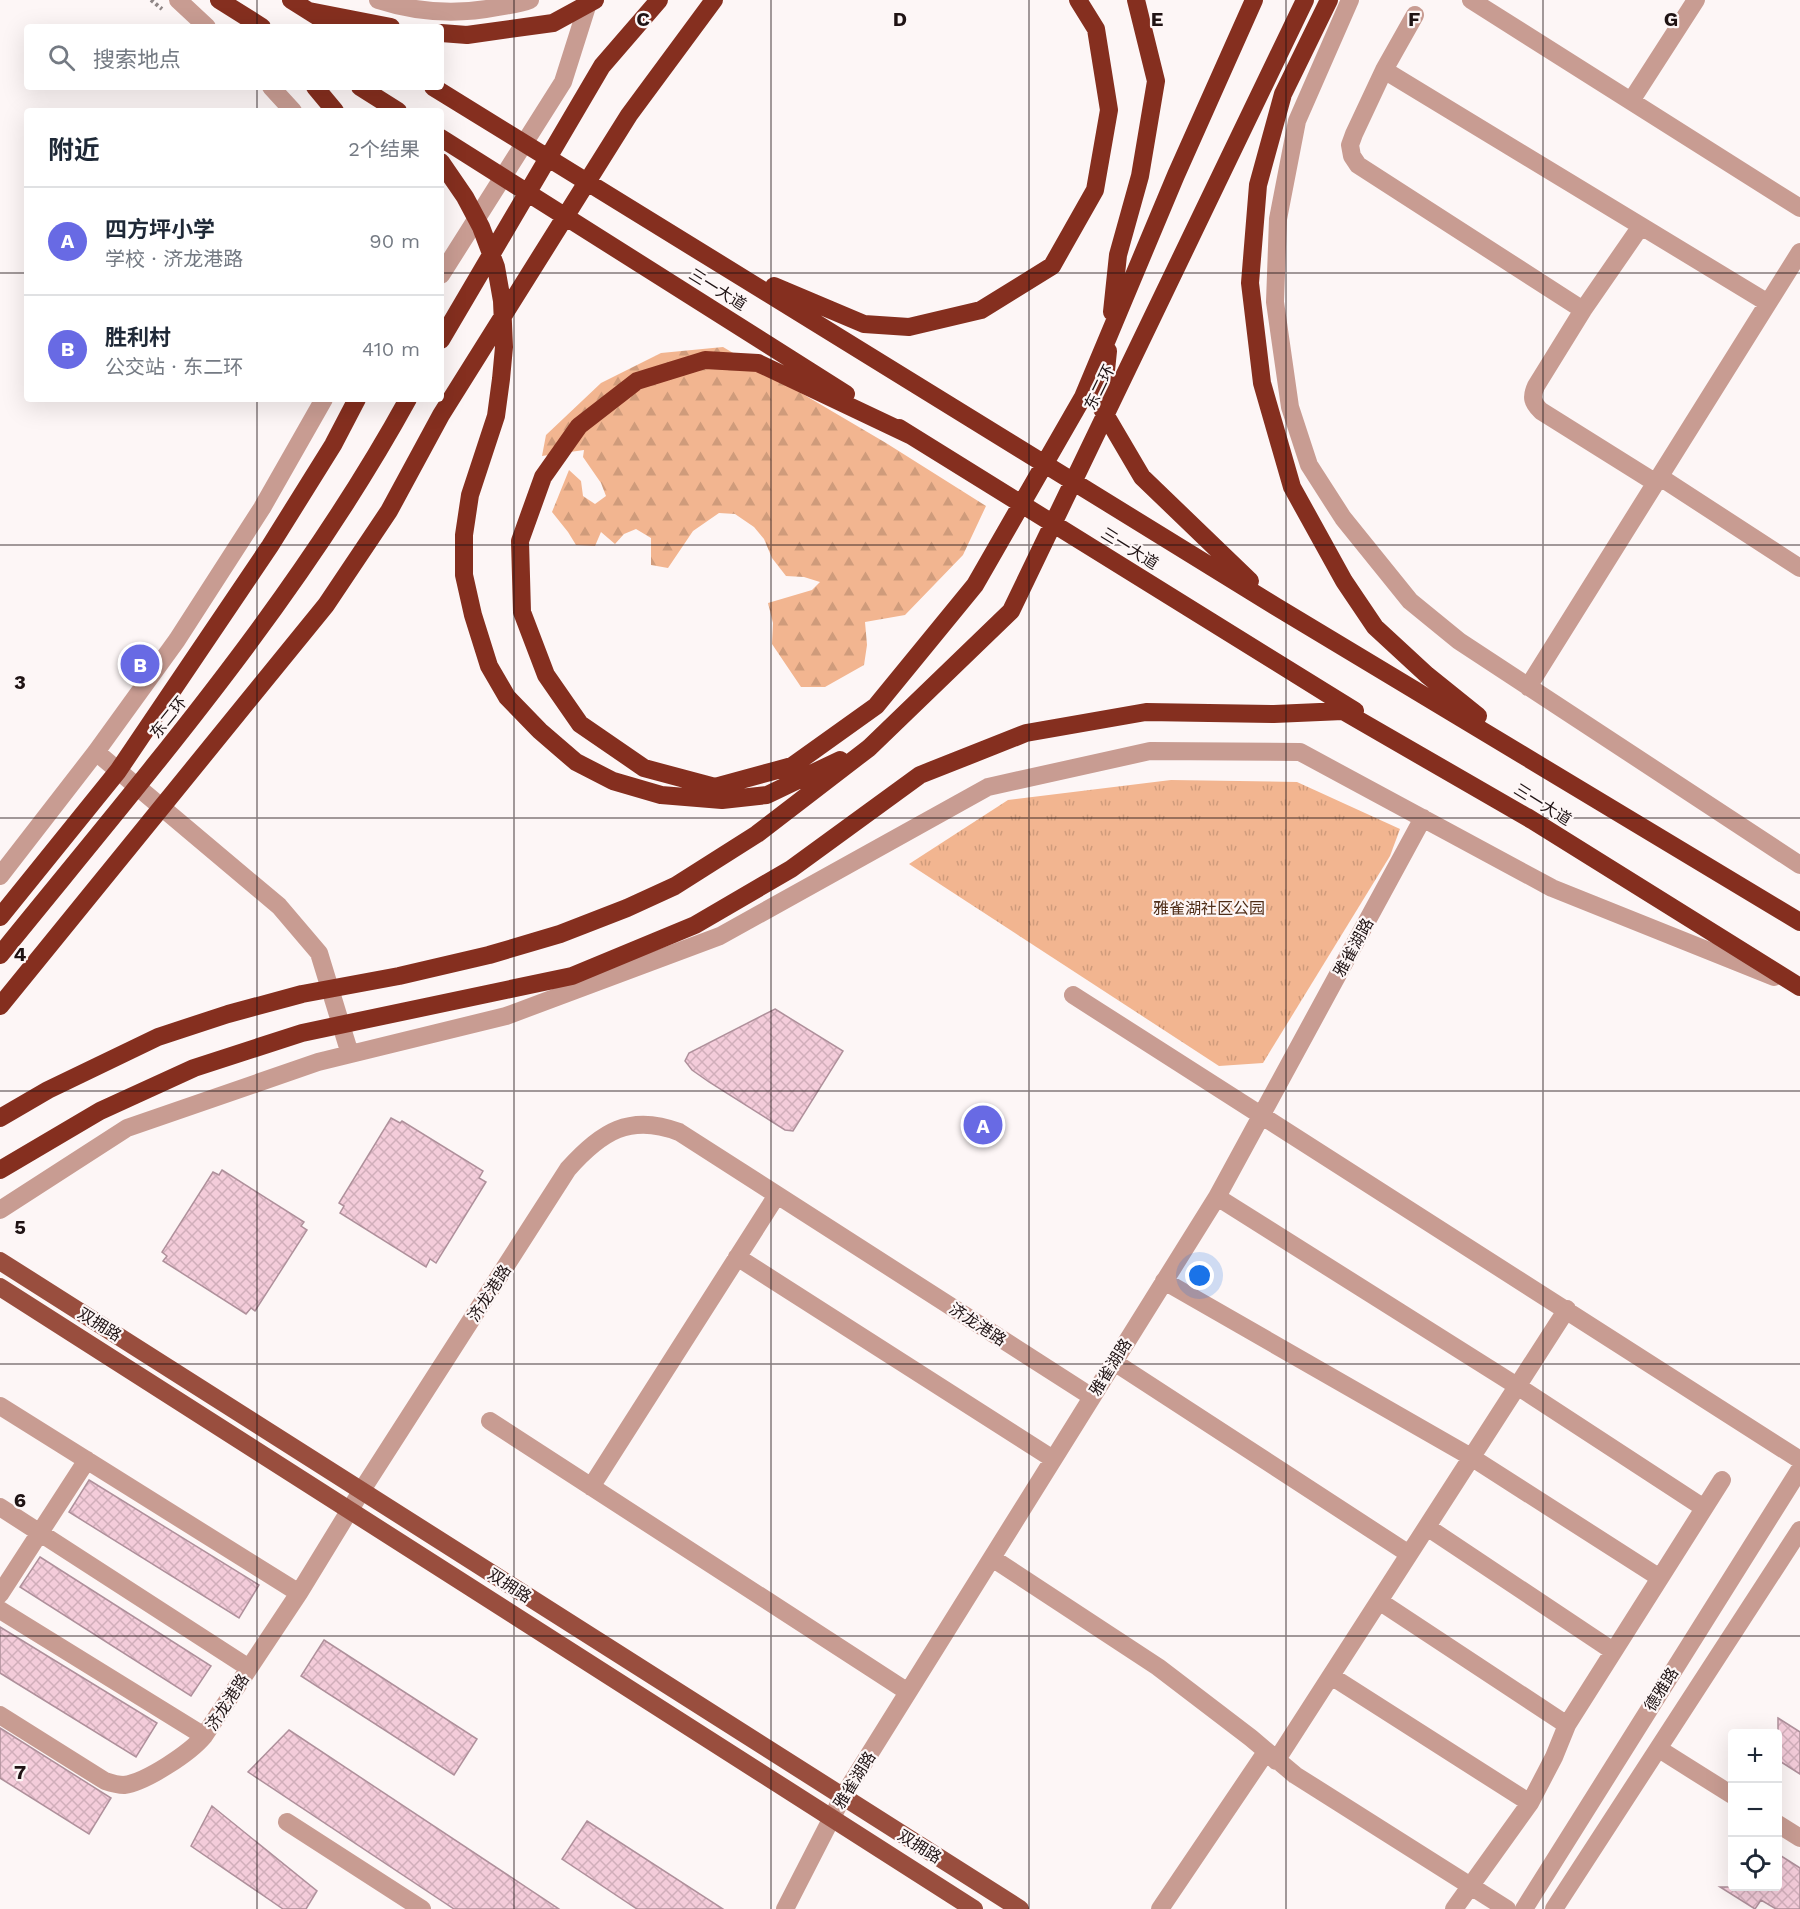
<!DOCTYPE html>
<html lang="zh">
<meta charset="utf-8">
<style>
body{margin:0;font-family:"Work Sans","Noto Sans SC",sans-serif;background:#f2f2f3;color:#1f2937}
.controls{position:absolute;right:18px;bottom:18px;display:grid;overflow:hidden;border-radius:6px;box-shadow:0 6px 24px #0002}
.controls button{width:54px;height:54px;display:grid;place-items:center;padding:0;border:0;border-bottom:2px solid #e0e1e3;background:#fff;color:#1f2937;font:30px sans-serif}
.you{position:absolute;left:1200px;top:1276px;width:21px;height:21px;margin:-15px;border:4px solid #fff;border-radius:50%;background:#1a73e8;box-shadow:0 0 0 9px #1a73e833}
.badge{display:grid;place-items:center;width:39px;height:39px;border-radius:50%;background:#686ae4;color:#fff;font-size:20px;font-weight:700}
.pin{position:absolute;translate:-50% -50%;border:3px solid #fff;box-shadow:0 2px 6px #0006}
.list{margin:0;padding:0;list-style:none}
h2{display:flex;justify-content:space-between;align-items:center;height:78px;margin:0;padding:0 24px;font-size:26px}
h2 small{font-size:20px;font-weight:400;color:#747a83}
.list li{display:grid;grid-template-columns:39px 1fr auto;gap:18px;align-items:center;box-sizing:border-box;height:108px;padding:0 24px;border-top:2px solid #e0e1e3}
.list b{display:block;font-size:22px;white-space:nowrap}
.list p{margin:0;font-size:20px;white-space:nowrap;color:#747a83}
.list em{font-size:20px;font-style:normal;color:#747a83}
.icon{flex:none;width:33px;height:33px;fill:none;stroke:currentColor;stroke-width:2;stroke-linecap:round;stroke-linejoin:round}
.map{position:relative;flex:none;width:1800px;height:1909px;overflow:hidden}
.search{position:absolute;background:#fff;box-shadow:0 6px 24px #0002;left:24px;top:24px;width:420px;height:66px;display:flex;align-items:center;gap:15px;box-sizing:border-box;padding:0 21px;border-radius:6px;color:#747a83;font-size:22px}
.panel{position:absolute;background:#fff;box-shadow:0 6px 24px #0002;left:24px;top:108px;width:420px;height:294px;border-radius:6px}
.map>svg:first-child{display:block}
</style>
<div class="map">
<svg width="1800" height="1909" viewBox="0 0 1800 1909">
<defs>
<pattern id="forest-firs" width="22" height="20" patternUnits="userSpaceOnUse" patternTransform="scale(1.5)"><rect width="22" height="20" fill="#f2b590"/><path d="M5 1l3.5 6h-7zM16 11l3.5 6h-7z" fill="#cf9b7b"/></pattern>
<pattern id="park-tufts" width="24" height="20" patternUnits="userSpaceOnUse" patternTransform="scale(1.5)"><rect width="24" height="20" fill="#f2b590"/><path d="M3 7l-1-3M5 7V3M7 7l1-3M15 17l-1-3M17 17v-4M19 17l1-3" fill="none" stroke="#cf9b7b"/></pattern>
<pattern id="building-cross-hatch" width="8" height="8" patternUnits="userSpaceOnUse" patternTransform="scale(1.5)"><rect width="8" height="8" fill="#f4ccda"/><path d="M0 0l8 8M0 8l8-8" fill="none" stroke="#d1aeba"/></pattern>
</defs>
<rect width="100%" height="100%" fill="#fdf6f6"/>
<path fill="url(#forest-firs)" d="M723,347l163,96 100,63 -23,49 -58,60 -40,7 2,23 -3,20 -39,22h-24l-29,-43 1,-21 -5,-20 44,-13 8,-8 -16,-5 -18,-1 -14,-18 -8,-19 -10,-12 -19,-13 -16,-1 -26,18 -25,37 -17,-3v-27l-15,-9 -12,5 -9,10 -14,-12 -6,14 -19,-1 -8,-13 -16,-20 17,-42 12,11 2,15 12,8 11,-8 -5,-13 -18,-26 1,-7 -42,6 4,-21 55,-52 60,-30z"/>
<path fill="url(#park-tufts)" d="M1171,780l126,2 103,47 -10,27 -127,207 -44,3 -310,-202 99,-64z"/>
<path fill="url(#building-cross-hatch)" stroke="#af909b" stroke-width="1.5" d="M775,1009l68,42 -50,80 -8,-1 -76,-48 -17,-12 -7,-9 4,-8z
M391,1118l9,5 2,-2 81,50 -4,7 7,4 -50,81 -6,-4 -4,8 -86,-54 4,-7 -5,-3z
M222,1170l82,52 -3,4 6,4 -52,81 -4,-3 -5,6 -83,-53 4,-5 -5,-4 51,-80 6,3z
M89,1480l170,105 -20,33 -170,-106z
M40,1557l171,109 -20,30 -171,-109z
M0,1627l157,96 -21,34 -136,-84z
M324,1640l153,99 -23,36 -153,-99z
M1778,1718l22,14v42l-22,-14z
M0,1728l111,70 -22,36 -89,-56z
M289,1730l270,179h-105l-206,-137z
M212,1806l105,85 -11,18h-23l-92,-63z
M587,1821l136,88h-86l-75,-50z
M1778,1854l22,14v41h-24l-15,-9 -6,9 -35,-22h58z"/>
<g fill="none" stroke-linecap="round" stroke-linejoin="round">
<path stroke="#8f8686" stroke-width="4" stroke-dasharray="3 3" stroke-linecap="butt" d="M151,0l11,9"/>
<path stroke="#c89c92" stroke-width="18" d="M178,0l29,27
M378,0c40,13 80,15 120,7 11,-2 22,-3 32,-7
M1350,0l-53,121 -19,98 -3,83 15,105 19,58 34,53 67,83 49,40 341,224
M1471,0l329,208
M1415,15l-31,55 -30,64 -4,11 2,11 6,9 225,145
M1384,70l384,233
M271,87l22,24
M1631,101l65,-101
M1641,226l-58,84 -47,76c-5,11 -4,16 5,25l115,72
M441,275l122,-193 26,-82
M1660,477l140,91
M1528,687l272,-435
M96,752l183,154 40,47 31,101
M0,876l96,-124 81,-112 85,-132 62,-109
M1073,995l727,465
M1217,1197l300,189 187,122
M0,1210l127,-82 191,-66 188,-46 214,-80 268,-149 162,-36 150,1 252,136 222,89
M737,1257l316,202
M1164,1281l307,176 189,121
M1114,1362l295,192
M0,1406l299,187
M490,1421l418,271
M591,1487l186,-292
M0,1507l249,161
M1427,1527l186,124
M992,1558l166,109 93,71 44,37 212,134
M0,1594l87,-134
M1379,1601l188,124
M0,1610l204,126
M1331,1676l199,127
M0,1715l105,66c6,2 12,4 19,4 22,-3 66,-32 80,-49l95,-143 63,-103 206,-321c33,-37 62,-56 111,-37l413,265
M1659,1749l73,46
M1276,1761l291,-452
M287,1822l135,87
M1778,1824l22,14
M785,1909l57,-111 375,-601 206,-379
M1160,1909l106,-157
M1454,1909l76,-106 24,-46 13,-32 155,-245
M1524,1909l276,-440
M1554,1909l246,-379"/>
<path stroke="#994e3e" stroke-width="18" d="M0,1261l1020,648
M0,1287l974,622"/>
<path stroke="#852f1f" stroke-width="18" d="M219,0l43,27
M291,0l27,17
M1329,0l-46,94 -25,91 -8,98 12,100 30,104 52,94 31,46 52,48 51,41
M309,11l82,16
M441,33l26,2 86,-12 42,-23
M315,87l20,24
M360,87l38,24
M433,87l842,519 525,316
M441,138l405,256
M441,162l24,35 16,30 15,40 6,34 2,46 -3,32 -5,37 -26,79 -6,40v40l9,40 16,51 18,31 33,34 36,31 37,19 48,14 61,5 45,-5 73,-35
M774,286l90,38 45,3 72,-17 71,-44 43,-76 14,-80 -13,-81 -18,-29
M1112,312l6,-57 22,-79 16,-95 -20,-81
M441,340l161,-274 57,-66
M1108,351l-6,58 40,68 108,104
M899,428l456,283
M910,435l-152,-72 -53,-3 -68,21 -58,45 -36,51 -23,64 2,71 24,63 34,49 64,44 71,19 77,-21 84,-60 99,-121 108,-188 93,-222 78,-175
M1527,817l273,170
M0,917l118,-146 152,-225 63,-101 24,-46
M0,955c145,-179 297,-354 408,-556
M0,1006l326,-401 63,-94 52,-96 188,-300 85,-115
M0,1118l48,-28 110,-53 70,-23 74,-20 97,-18 90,-21 71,-21 67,-26 48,-22 82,-52 112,-86 142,-137 294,-611
M0,1170l100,-59 94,-43 108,-35 270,-57 123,-51 96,-56 129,-94 106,-42 120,-21 128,2 69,-3 194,112"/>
</g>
<path fill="none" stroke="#1f1314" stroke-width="1.5" stroke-opacity="0.55" d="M257,0v27M514,0v1909M771,0v1909M1029,0v1909M1286,0v1909M1543,0v1909M257,87v24M0,273h27M441,273h1359M257,399v1510M0,545h1800M0,818h1800M0,1091h1800M0,1364h1800M0,1636h1800"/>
<g text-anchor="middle" stroke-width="4.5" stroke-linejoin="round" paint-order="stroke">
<g font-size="16" fill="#1f1314" stroke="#fdf6f6">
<text transform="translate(718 289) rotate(32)" y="6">三一大道</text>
<text transform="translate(1099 387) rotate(-64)" y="6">东二环</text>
<text transform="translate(1130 548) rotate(32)" y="6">三一大道</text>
<text transform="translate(168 717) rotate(-51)" y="6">东二环</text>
<text transform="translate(1543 804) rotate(32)" y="6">三一大道</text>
<text transform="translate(1353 947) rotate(-61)" y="6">雅雀湖路</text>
<text transform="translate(489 1293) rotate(-57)" y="6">济龙港路</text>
<text transform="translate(100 1324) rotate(32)" y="6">双拥路</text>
<text transform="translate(978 1324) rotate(33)" y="6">济龙港路</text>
<text transform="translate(1110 1367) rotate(-58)" y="6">雅雀湖路</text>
<text transform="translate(510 1585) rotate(33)" y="6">双拥路</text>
<text transform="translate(1661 1689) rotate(-58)" y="6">德雅路</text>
<text transform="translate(227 1702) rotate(-57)" y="6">济龙港路</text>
<text transform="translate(854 1780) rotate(-58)" y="6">雅雀湖路</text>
<text transform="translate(920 1846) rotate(32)" y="6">双拥路</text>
</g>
<g font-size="16" fill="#4f2d17" stroke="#fdf6f6">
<text x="1209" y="914">雅雀湖社区公园</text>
</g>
</g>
<g font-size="20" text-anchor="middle" font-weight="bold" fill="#1f1314" stroke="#fdf6f6" stroke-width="4.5" stroke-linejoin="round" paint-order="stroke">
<text x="643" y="26">C</text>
<text x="900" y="26">D</text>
<text x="1157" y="26">E</text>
<text x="1414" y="26">F</text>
<text x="1671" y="26">G</text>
<text x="20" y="689">3</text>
<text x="20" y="961">4</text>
<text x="20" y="1234">5</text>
<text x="20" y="1507">6</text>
<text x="20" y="1779">7</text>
</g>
</svg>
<div class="controls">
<button>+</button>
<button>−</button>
<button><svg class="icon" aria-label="locate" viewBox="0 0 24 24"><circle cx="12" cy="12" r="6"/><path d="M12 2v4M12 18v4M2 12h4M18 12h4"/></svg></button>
</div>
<div class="you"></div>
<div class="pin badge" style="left:983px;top:1125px">A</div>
<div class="pin badge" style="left:140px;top:664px">B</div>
<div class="search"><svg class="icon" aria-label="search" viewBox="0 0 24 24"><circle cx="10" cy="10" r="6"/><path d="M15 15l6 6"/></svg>搜索地点</div>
<section class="panel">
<h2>附近<small>2个结果</small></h2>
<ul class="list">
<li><span class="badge">A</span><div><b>四方坪小学</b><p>学校 · 济龙港路</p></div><em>90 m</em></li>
<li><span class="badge">B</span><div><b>胜利村</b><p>公交站 · 东二环</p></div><em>410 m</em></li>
</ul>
</section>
</div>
